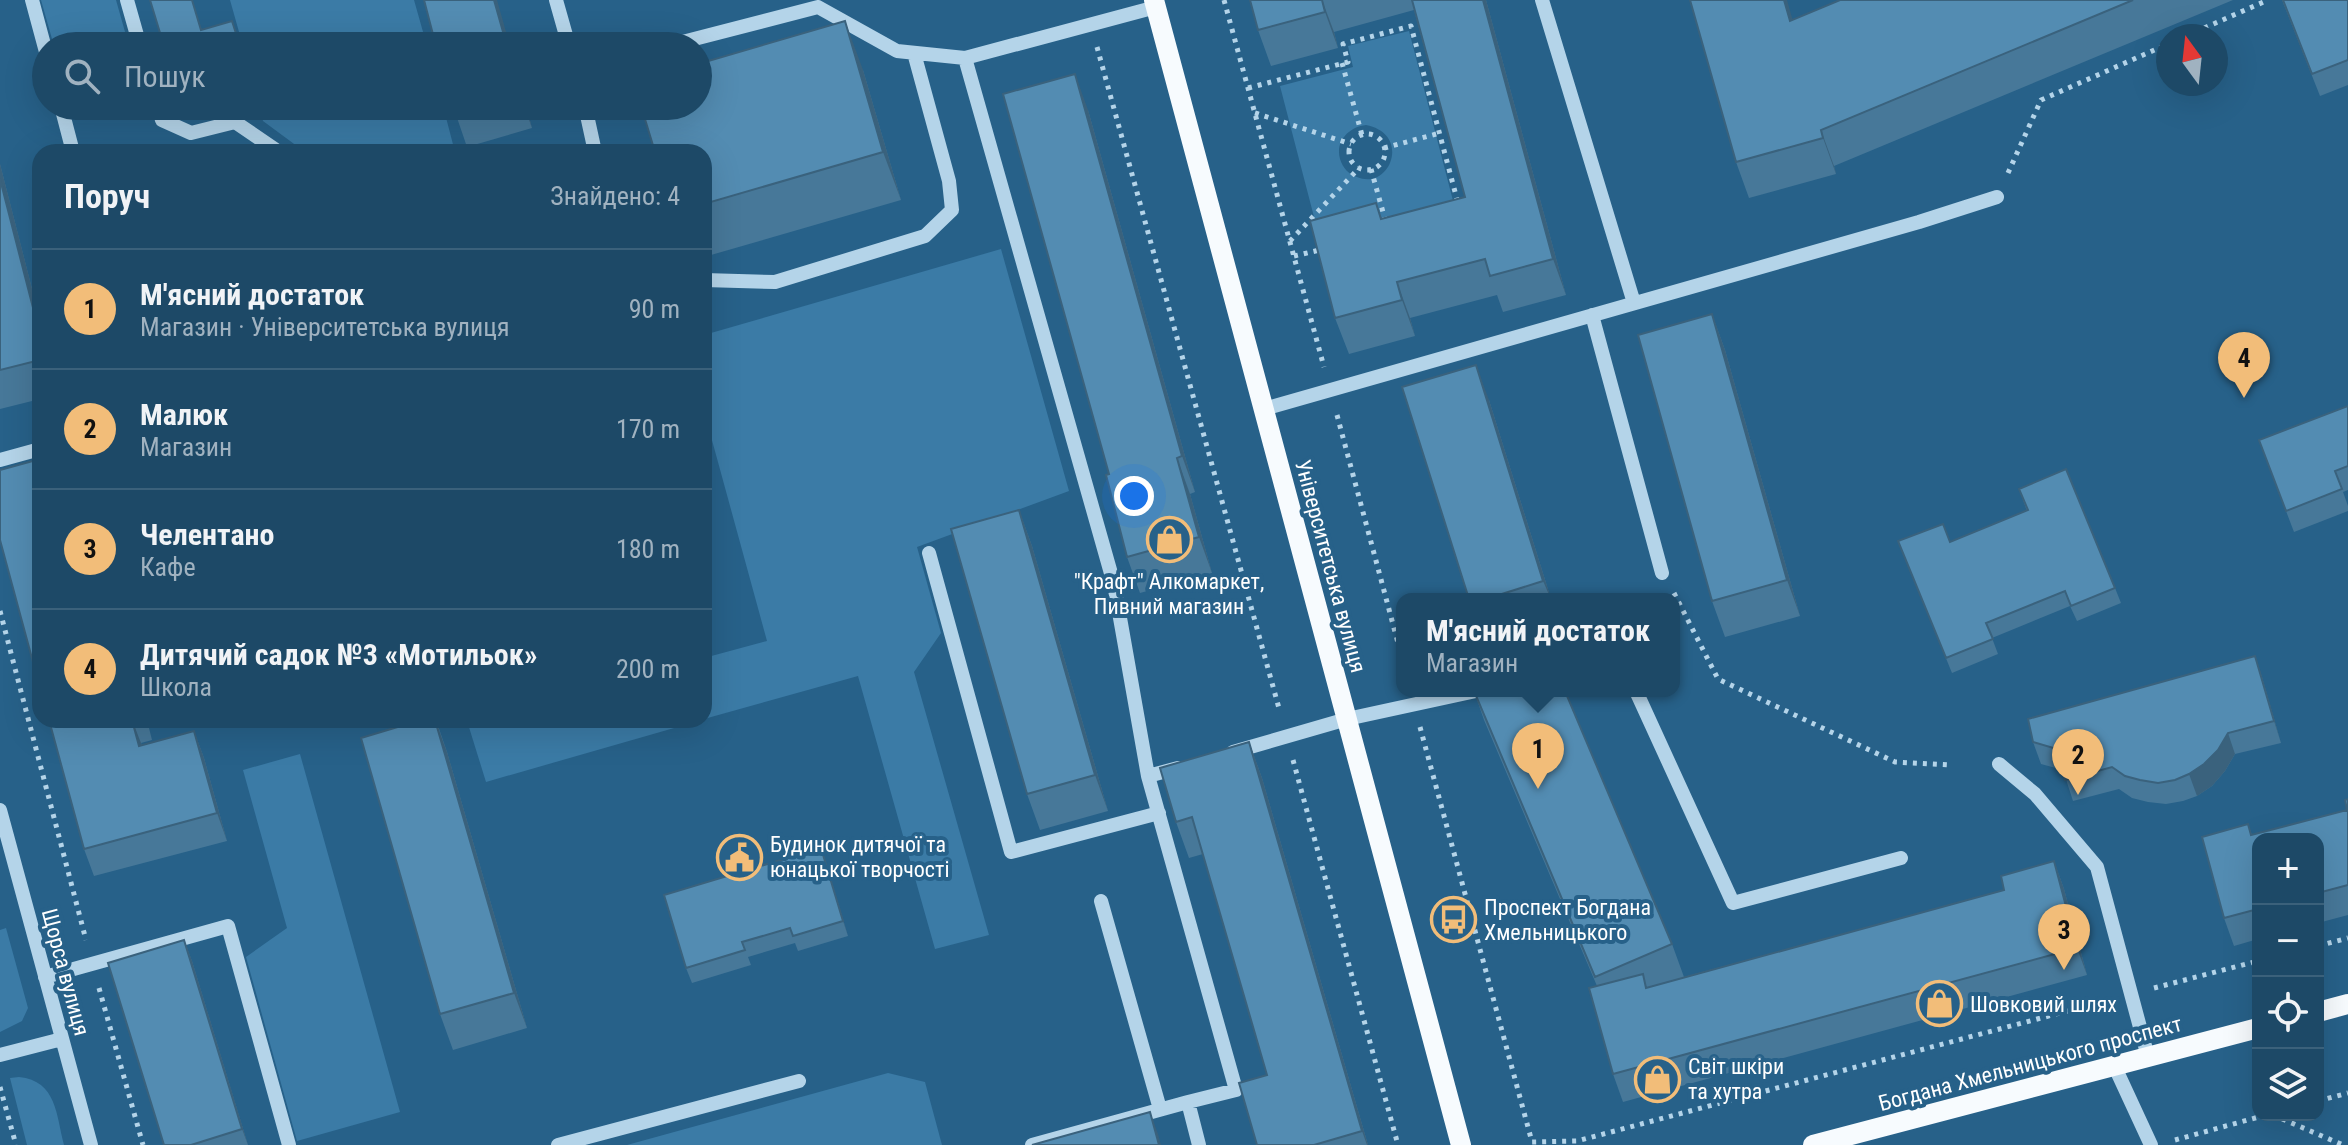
<!DOCTYPE html>
<html lang="uk">
<meta charset="utf-8">
<style>
body{margin:0;font-family:"Roboto Condensed",sans-serif;background:#2a5370;color:#f1f3f6}
.controls{position:absolute;right:24px;bottom:24px;display:grid;overflow:hidden;border-radius:16px;box-shadow:0 8px 32px #0002}
.controls button{width:72px;height:72px;display:grid;place-items:center;padding:0;border:0;border-bottom:2px solid #3b617b;background:#1d4967;color:#f1f3f6;font:40px sans-serif}
.compass{position:absolute;left:2156px;top:24px;width:72px;height:72px;border-radius:50%;background:#1d4967;box-shadow:0 8px 32px #0002;rotate:345deg}
.you{position:absolute;left:1134px;top:496px;width:28px;height:28px;margin:-20px;border:6px solid #fff;border-radius:50%;background:#1a73e8;box-shadow:0 0 0 12px #1a73e833}
.badge{display:grid;place-items:center;width:52px;height:52px;border-radius:50%;background:#f2bd79;color:#111;font-size:26px;font-weight:700}
.pin{position:absolute;translate:-50% -66px;filter:drop-shadow(0 2px 4px #0008)}
.pin::after{content:'';position:absolute;top:42px;width:28px;height:24px;background:inherit;clip-path:polygon(0 0,100% 0,50% 100%)}
.popup{position:absolute;left:1396px;top:593px;width:284px;height:104px;box-sizing:border-box;display:grid;place-content:center;border-radius:16px;background:#1d4967;filter:drop-shadow(0 2px 6px #0005);font-size:26px;white-space:nowrap;color:#a0b2c0}
.popup b{font-size:30px;color:#f1f3f6}
.popup::after{content:'';position:absolute;left:50%;top:100%;margin-left:-16px;border:16px solid transparent;border-top-color:#1d4967}
.list{margin:0;padding:0;list-style:none}
h2{display:flex;justify-content:space-between;align-items:center;height:104px;margin:0;padding:0 32px;font-size:34px}
h2 small{font-size:26px;font-weight:400;color:#a0b2c0}
.list li{display:grid;grid-template-columns:52px 1fr auto;gap:24px;align-items:center;box-sizing:border-box;height:120px;padding:0 32px;border-top:2px solid #3b617b}
.list b{display:block;font-size:30px;white-space:nowrap}
.list p{margin:0;font-size:26px;white-space:nowrap;color:#a0b2c0}
.list em{font-size:26px;font-style:normal;color:#a0b2c0}
.icon{flex:none;width:44px;height:44px;fill:none;stroke:currentColor;stroke-width:2;stroke-linecap:round;stroke-linejoin:round}
.map{position:relative;flex:none;width:2348px;height:1145px;overflow:hidden}
.search{position:absolute;background:#1d4967;box-shadow:0 8px 32px #0002;left:32px;top:32px;width:680px;height:88px;display:flex;align-items:center;gap:20px;box-sizing:border-box;padding:0 28px;border-radius:44px;color:#a0b2c0;font-size:30px}
.panel{position:absolute;background:#1d4967;box-shadow:0 8px 32px #0002;left:32px;top:144px;width:680px;height:584px;border-radius:24px}
.map>svg:first-child{display:block}
</style>
<div class="map">
<svg width="2348" height="1145" viewBox="0 0 2348 1145">
<rect width="100%" height="100%" fill="#276189"/>
<path fill="#3b7ba6" fill-rule="evenodd" d="M41,0h75l13,46h-75z
M230,0h184l13,46h-184z
M1409,31l49,189 -138,20 -40,-154 73,-19 -5,-21zM1366,125c46,9 24,66 -9,52 -9,-3 -14,-9 -17,-18 -5,-18 9,-32 26,-34z
M259,106h184l12,46h-150l-42,-31z
M1001,249l68,242 -152,56 24,86 -27,39 75,263 -54,14 -77,-273 -154,43v-61l63,-17 -63,-230v-76z
M482,720h220l-216,62 -18,-58z
M300,754l100,358 -103,29 -51,-184 41,-29 -44,-158z
M6,928l22,80 -6,13 -22,11v-102z
M888,1073l37,9 17,63h-315z
M19,1077c38,4 37,38 45,68h-37l-17,-67z"/>
<g fill="none" stroke-linecap="round" stroke-linejoin="round">
<path stroke="#b4d4e9" stroke-width="5" stroke-dasharray="4 6" stroke-linecap="butt" d="M1224,0l100,367
M2186,36l82,-36
M1097,47l183,665
M1342,63l20,72
M1248,88l100,-26 -5,-18 68,-18 47,177
M1255,113l96,31
M1349 152a18 18 0 1 1 36 0a18 18 0 1 1-36 0Z
M1384,148l56,-15
M1371,169l15,54
M2008,173l33,-73 127,-56
M1290,241l69,-73
M1294,256l30,-7
M1337,415l65,243
M1674,593l44,86 177,83 55,3
M0,611l86,329
M1420,727l112,415 45,-1 532,-141
M1293,760l105,385
M2318,946l30,-8
M99,988l44,157
M2154,988l104,-27
M0,1087l16,58
M2318,1101l30,-8
M2273,1115l70,30
M2175,1140l91,-25"/>
<path stroke="#b4d4e9" stroke-width="14" d="M32,0l14,52
M127,0l13,46
M556,0l13,46
M1542,0l92,303
M667,46l151,-39 79,44 68,7 191,-51
M965,58l149,526 34,192
M61,106l12,46
M158,106l4,14 29,13 44,-11 44,30
M585,106l10,46
M704,280l71,2 150,-46 27,-26 -3,-29 -35,-128
M1592,315l70,258
M1264,409l655,-187 78,-25
M0,460l40,-11
M929,553l82,299 148,-39
M1636,691l97,212 168,-45
M1233,752l114,-33 129,-28
M1999,764l36,30 62,73 51,190
M1178,768l-30,8 88,314 -48,12 11,43
M0,810l91,335
M1101,901l59,208
M45,977l183,-51 61,219
M0,1055l62,-16
M2114,1065l37,80
M558,1145l241,-64
M1032,1145l156,-43"/>
<path stroke="#f7fbfe" stroke-width="20" d="M1154,0l307,1145
M2318,1012l30,-8
M1813,1145l445,-117"/>
</g>
<path fill="#477899" d="M1250,0h236l80,295 -63,17 -6,-17 -87,23 5,18 -66,18 -14,-36 41,-115 6,16 83,-22 -51,-187 -80,22 4,16 -67,18 -13,-36z
M1840,0h393l-399,166 2,8 -87,24 -13,-36 57,-142z
M2282,0h66v85l-28,11z
M863,70l38,130 -197,57v-105z
M453,106h73l6,22 -65,19z
M1088,110l107,382 -5,2 22,79 -72,20 -13,-36 -18,-83z
M0,164l40,156v79l-40,10z
M1712,314l13,36 75,266 -75,21 -13,-36z
M1489,400l62,199h-82z
M2348,406v84l-5,2 5,14v5l-54,21 -35,-92z
M2019,489l96,99 6,15 -44,18 -7,-15 -78,32 6,16 -46,19 -54,-132 52,1 77,-31z
M1019,510l13,36 76,265 -68,19 -13,-36z
M2255,656l7,21 19,66 -46,11 -10,17 -13,15 -15,10 -14,5 -17,3 -18,-2 -16,-4 -13,-9 -46,12 -10,-31 -22,-6 -8,-22z
M1474,691l198,253 12,33 320,-87 50,-29 10,28 23,86 -464,127 -10,-28 -16,-88 -113,-266z
M49,720h98l5,20 -11,3 1,2 52,-14 10,27 23,83 -133,35 -10,-27z
M436,720l11,32 80,276 -74,22 -13,-36z
M1249,742l13,36 106,367h-111l10,-70 -64,-221 -14,4 -13,-36z
M2348,799v116l-30,8v-84h-60v100l-24,7 -10,-28 24,-94 4,11 95,-25z
M826,863l22,73 -50,15 -3,-8 -47,14 3,8 -59,18 -6,-15z
M184,940l8,21 56,184h-84z"/>
<path fill="#3a627d" d="M494,0h3l13,46h-3z
M1322,0l12,32 4,16 -13,-36z
M1483,0h3l80,295 -13,-36z
M1784,0h3l16,57 -13,-36z
M845,21l18,49 38,130 -18,-48z
M1075,74l13,36 107,382 -13,-36z
M524,106h2l6,22z
M1821,130l13,36 2,8 -13,-36z
M0,164l40,156v15l-40,-156z
M1397,282l13,36 5,18 -13,-36z
M1712,314l13,36 75,266 -13,-36z
M1476,365l13,35 62,199 -8,-18z
M1177,458l13,36 22,79 -13,-36z
M1019,510l13,36 76,265 -13,-36z
M2255,656l7,21 19,66 -7,-22z
M132,720l9,23 8,30 -10,-27z
M435,720l12,32 80,276 -13,-35z
M194,731l10,27 23,83 -10,-28z
M2228,733l7,21 -10,17 -13,15 -15,10 -8,-22z
M1249,742l13,36 106,367h-1l-5,-14z
M821,848l5,15 22,73 -5,-15z
M2054,861l10,28 23,86 -10,-27z
M184,940l8,21 56,184 -6,-16z
M1150,1112l8,22 3,11h-2z"/>
<path fill="#538cb2" stroke="#3a627d" stroke-width="2" d="M150,0h42l9,30 31,-9 8,25h-76z
M424,0h70l13,46h-71z
M1250,0h72l3,12 -67,18z
M1412,0h71l70,259 -63,17 -5,-17 -88,23 5,18 -67,18 -25,-97 66,-18 5,16 84,-22z
M1690,0h94l6,21 50,-21h293l-312,130 2,8 -87,24z
M2283,0h65v60l-36,14z
M845,21l38,131 -179,52v-52h-49l-14,-46h57v-42z
M1075,74l107,382 -5,2 22,79 -72,20 -21,-82 3,-1 -106,-380z
M453,106h18l-17,5z
M0,179l40,156v25l-40,10z
M1712,314l75,266 -75,21 -74,-266z
M1476,365l67,216 -57,18h-17l-67,-212z
M2348,406v60l-13,5 7,18 -56,22 -27,-71z
M40,459v229l-40,-148v-70z
M2066,469l49,119 -44,18 -6,-15 -79,32 7,16 -47,19 -48,-117 45,-17 7,18 78,-32 -9,-21z
M1019,510l76,265 -68,19 -76,-265z
M2255,656l19,65 -46,12 -10,17 -14,14 -15,10 -14,6 -17,3 -18,-3 -15,-4 -13,-9 -47,13 -8,-31 -24,-7 -5,-23z
M1474,691h91l107,253 -77,33z
M49,720h83l7,26 55,-15 23,82 -133,36z
M421,720h14l79,273 -74,21 -79,-276z
M1249,742l113,389 -48,14h-57l-18,-62 28,-8 -75,-258 -16,5 -16,-54z
M2348,799v86l-30,8v-54h-60v70l-34,9 -22,-81 46,-13 3,11 96,-25 -2,-10z
M821,848l22,73 -50,15 -3,-8 -48,14 3,8 -59,18 -22,-73z
M2054,861l23,87 -464,126 -24,-86 54,-14 3,14 358,-98 -3,-14z
M184,940l58,189 -51,16h-27l-56,-182z
M1150,1112l9,33h-127z"/>
<defs>
<symbol id="shop-ring" viewBox="-11 -11 22 22"><circle r="9.5" fill="#276189" stroke="#f2bd79" stroke-width="1.5"/><path d="M-5-2.5h2.3a2.7 3.5 0 0 1 5.4 0H5L5.5 6h-11ZM-1.5-2.5h3a1.5 2.3 0 0 0-3 0Z" fill="#f2bd79"/></symbol>
<symbol id="civic-ring" viewBox="-11 -11 22 22"><circle r="9.5" fill="#276189" stroke="#f2bd79" stroke-width="1.5"/><path d="M-.6-6.5H3V-4.5H.6V-3L4-1V1h2V6H-6V1h2V-1L-.6-3ZM-1.2 2.5V6h2.4V2.5Z" fill="#f2bd79"/></symbol>
<symbol id="bus-ring" viewBox="-11 -11 22 22"><circle r="9.5" fill="#276189" stroke="#f2bd79" stroke-width="1.5"/><path d="M-5-6H5V4H4V6H2V4H-2V6H-4V4H-5ZM-3.5-4V0h7V-4ZM-3.5 1.2v1.5H-2V1.2ZM2 1.2v1.5H3.5V1.2Z" fill="#f2bd79"/></symbol>
</defs>
<g fill-rule="evenodd">
<use href="#shop-ring" x="1144" y="514" width="51" height="51"/>
<use href="#civic-ring" x="714" y="832" width="51" height="51"/>
<use href="#bus-ring" x="1428" y="894" width="51" height="51"/>
<use href="#shop-ring" x="1914" y="978" width="51" height="51"/>
<use href="#shop-ring" x="1632" y="1054" width="51" height="51"/>
</g>
<g text-anchor="middle" stroke-width="8" stroke-linejoin="round" paint-order="stroke">
<g font-size="22" fill="#fff" stroke="#276189">
<text transform="translate(1331 566) rotate(75)" y="8">Університетська вулиця</text>
<text transform="translate(66 972) rotate(75)" y="8">Щорса вулиця</text>
<text transform="translate(2030 1063) rotate(-15)" y="8">Богдана Хмельницького проспект</text>
</g>
<g font-size="22" fill="#fff" stroke="#276189" text-anchor="start">
<text x="1169" y="589" text-anchor="middle">"Крафт" Алкомаркет,<tspan x="1169" dy="25">Пивний магазин</tspan></text>
<text x="770" y="852">Будинок дитячої та<tspan x="770" dy="25">юнацької творчості</tspan></text>
<text x="1484" y="915">Проспект Богдана<tspan x="1484" dy="25">Хмельницького</tspan></text>
<text x="1970" y="1012">Шовковий шлях</text>
<text x="1688" y="1074">Світ шкіри<tspan x="1688" dy="25">та хутра</tspan></text>
</g>
</g>
</svg>
<div class="controls">
<button>+</button>
<button>−</button>
<button><svg class="icon" aria-label="locate" viewBox="0 0 24 24"><circle cx="12" cy="12" r="6"/><path d="M12 2v4M12 18v4M2 12h4M18 12h4"/></svg></button>
<button><svg class="icon" aria-label="layers" viewBox="0 0 24 24"><path d="M12 4l9 5-9 5-9-5zM3 14l9 5 9-5"/></svg></button>
</div>
<svg class="compass" viewBox="-18 -18 36 36"><path d="M0-13l5 13h-10z" fill="#e53935"/><path d="M0 13l5-13h-10z" fill="#a0b2c0"/></svg>
<div class="you"></div>
<div class="pin badge" style="left:1538px;top:789px">1</div>
<div class="popup"><b>М'ясний достаток</b>Магазин</div>
<div class="pin badge" style="left:2078px;top:795px">2</div>
<div class="pin badge" style="left:2064px;top:970px">3</div>
<div class="pin badge" style="left:2244px;top:398px">4</div>
<div class="search"><svg class="icon" aria-label="search" viewBox="0 0 24 24"><circle cx="10" cy="10" r="6"/><path d="M15 15l6 6"/></svg>Пошук</div>
<section class="panel">
<h2>Поруч<small>Знайдено: 4</small></h2>
<ul class="list">
<li><span class="badge">1</span><div><b>М'ясний достаток</b><p>Магазин · Університетська вулиця</p></div><em>90 m</em></li>
<li><span class="badge">2</span><div><b>Малюк</b><p>Магазин</p></div><em>170 m</em></li>
<li><span class="badge">3</span><div><b>Челентано</b><p>Кафе</p></div><em>180 m</em></li>
<li><span class="badge">4</span><div><b>Дитячий садок №3 «Мотильок»</b><p>Школа</p></div><em>200 m</em></li>
</ul>
</section>
</div>
